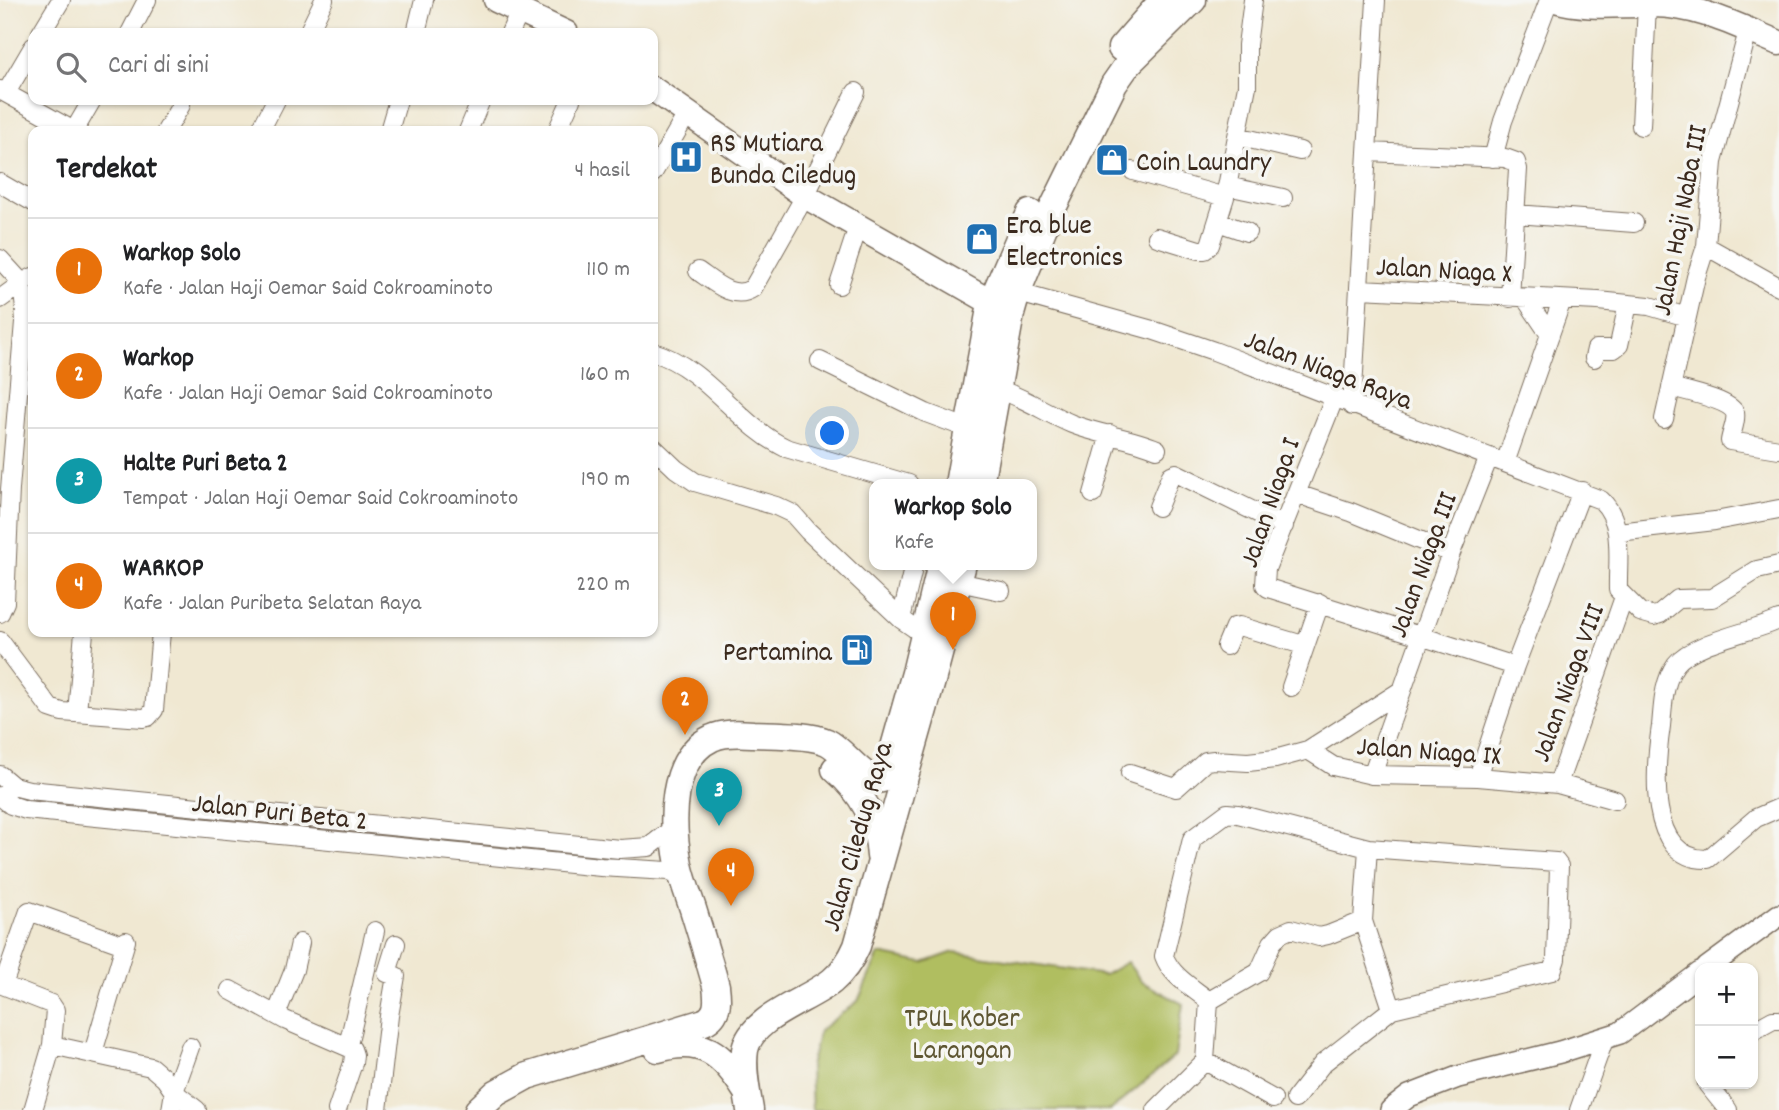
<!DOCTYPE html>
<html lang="id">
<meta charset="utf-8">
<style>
body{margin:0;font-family:Dekko,sans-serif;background:#f2f2f2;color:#202124}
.controls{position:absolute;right:21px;bottom:21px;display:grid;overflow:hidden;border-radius:14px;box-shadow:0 2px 5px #0004}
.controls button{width:63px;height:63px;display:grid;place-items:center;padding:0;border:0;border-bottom:2px solid #e0e0e0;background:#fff;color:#202124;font:35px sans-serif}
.you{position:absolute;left:833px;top:434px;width:24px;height:24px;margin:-18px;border:5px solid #fff;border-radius:50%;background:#1a73e8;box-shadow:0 0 0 10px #1a73e833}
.badge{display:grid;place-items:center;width:46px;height:46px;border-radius:50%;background:#1f6fb2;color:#fff;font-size:23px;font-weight:700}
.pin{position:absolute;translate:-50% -58px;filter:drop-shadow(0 2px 4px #0008)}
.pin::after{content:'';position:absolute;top:37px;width:24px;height:21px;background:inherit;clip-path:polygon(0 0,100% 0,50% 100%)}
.popup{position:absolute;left:869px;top:479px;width:168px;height:91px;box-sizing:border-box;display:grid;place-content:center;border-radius:14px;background:#fff;filter:drop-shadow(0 2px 5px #0005);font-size:23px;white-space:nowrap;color:#757577}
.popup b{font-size:26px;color:#202124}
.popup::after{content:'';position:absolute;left:50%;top:100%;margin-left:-14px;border:14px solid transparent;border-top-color:#fff}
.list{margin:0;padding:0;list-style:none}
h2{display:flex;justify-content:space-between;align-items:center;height:91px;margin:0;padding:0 28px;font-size:30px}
h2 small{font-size:23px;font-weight:400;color:#757577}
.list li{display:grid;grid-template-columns:46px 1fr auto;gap:21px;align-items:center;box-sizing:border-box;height:105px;padding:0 28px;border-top:2px solid #e0e0e0}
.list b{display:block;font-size:26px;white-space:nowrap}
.list p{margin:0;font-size:23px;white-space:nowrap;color:#757577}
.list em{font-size:23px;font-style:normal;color:#757577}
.icon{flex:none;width:38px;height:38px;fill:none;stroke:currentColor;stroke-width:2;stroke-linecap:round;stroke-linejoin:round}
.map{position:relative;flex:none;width:1779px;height:1110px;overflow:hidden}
.search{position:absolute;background:#fff;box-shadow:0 2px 5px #0004;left:28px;top:28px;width:630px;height:77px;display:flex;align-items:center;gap:18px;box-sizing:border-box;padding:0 24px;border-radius:14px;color:#757577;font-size:26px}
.panel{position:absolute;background:#fff;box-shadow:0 2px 5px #0004;left:28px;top:126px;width:630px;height:511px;border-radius:14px}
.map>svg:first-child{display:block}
</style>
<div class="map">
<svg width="1779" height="1110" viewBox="0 0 1779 1110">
<rect width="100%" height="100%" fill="#f6f6f2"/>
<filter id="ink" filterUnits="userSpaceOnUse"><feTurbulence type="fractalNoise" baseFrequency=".0143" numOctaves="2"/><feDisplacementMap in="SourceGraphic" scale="14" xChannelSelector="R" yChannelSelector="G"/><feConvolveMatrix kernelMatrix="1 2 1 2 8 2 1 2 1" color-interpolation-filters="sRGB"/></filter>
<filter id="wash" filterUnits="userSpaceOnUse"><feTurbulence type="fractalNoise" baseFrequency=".00686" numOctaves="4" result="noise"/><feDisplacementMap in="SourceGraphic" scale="28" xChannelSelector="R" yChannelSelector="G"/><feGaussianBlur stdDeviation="1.57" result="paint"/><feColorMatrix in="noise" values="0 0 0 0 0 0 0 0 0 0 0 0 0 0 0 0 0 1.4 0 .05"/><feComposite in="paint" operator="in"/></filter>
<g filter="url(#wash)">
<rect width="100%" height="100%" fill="#f0e8d2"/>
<path fill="#b0be60" stroke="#76743f" stroke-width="2" d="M954,952l150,23 23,-13 15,20 41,22 -8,52 -64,54h-299l-2,-43 9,-36 39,-30 21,-47 44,9z"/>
</g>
<g filter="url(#ink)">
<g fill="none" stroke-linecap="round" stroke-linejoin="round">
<defs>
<path id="minor" d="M41,33l20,-33
M130,33l17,-33
M308,33l16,-33
M416,33l8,-33
M510,33l10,-22
M0,90l74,41
M6,93l27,-46
M1641,126l6,-121
M74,131l18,-31
M166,131l15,-26
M260,131l16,-31
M389,131l9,-31
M468,131l13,-31
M557,131l14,-31
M1237,136l63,15
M1368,152l137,6 11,4 2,7 -8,129
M1493,158l10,-37 46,-121
M1133,171l92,26
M653,173l34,-59
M0,183l33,19
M1227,186l56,12
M1516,214l118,9
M1218,222l29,10
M1157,237l42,13h6l5,-5 15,-48 22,-111v-41l6,-45
M1706,246l73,41
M0,259l22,24 -22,16
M698,271c17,12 36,30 55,17l52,-92 51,-104
M839,285l19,-58
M1360,289l238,12 51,5 38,11
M1008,290l144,40 62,21 387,149c24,23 16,61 17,90l22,22 14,4 6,-2 18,-15 34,-1 45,-28 22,-5
M1525,298l25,37
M653,352c54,16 84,73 133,96l123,36
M1594,358l2,-9h18l5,-4 9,-41
M820,361l106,52 43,16
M1671,387c14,4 59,13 64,26 2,8 -4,20 -5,28l49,8
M997,389c27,8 49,24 75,35 27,11 57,13 85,25
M1334,399l-68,170 -1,16 3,3 247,78
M1352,406l24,-406
M1664,419l32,-142 10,-31 7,-84 35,-131
M653,447l23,22 19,13 81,24 17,8 15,17 93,88 32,22
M1505,463l57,-163
M1093,494l17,-60
M1297,494l54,18 100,41
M1158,507l13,-32 5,-2 108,53
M1618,532l97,-11 64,-12
M958,582l43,9
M0,613l5,-11 5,-113 15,-179 -3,-27 11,-6
M901,619l13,-55
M1779,620c-26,12 -86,22 -103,44 -13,18 -13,42 -15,62 -6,41 -15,135 47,133l48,-41 23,-10
M0,641l50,67 12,4 81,6 5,-1 6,-7 7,-78
M1226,646l8,-19 5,-1 64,19
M1291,687l29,-84
M77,713l7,-81
M1308,750l25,16 39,9 106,2 80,7 57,16
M1130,773l46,15 30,-27 8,-1 34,2 27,-3 33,-9 94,-60
M0,775l13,11 16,4 591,59 29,-2 27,-21
M1372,775l79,-222 38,-96
M1478,777l37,-111 67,-175
M1558,784l66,-187
M0,796l11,9 15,5 575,57 67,4 15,7
M1368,848l-5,73 29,88
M0,984l51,20 4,6 -3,35 99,22 14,12 9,13 23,18
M3,985l26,-74 95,34
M230,990l55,30 67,29 2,6 -1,8 -16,47
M1209,1001l50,-29 13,-29 8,-9 11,-5 28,8 9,-2 35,-14
M276,1015l18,-45 6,-27
M1753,1031l20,-11h6
M348,1045l27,-114
M93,1053l33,-112
M1205,1061l4,-60c-16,-13 -38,-25 -45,-45l28,-117 35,-26 11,1 130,34 188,14 3,4 -3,93 -4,12 -160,38 -69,54 -28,36
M1707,1084l21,26
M33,1110l19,-65
M171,1110l3,-18 16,-45
M378,1110l11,-94 7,-40 -9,-3 9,-29
M1156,1110l49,-49 68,38
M1579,1110l25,-70"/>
<path id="tertiary" d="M1707,968l72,-53
M1391,1110l18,-14 49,-19 102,-25 60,-19 80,-60"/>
<path id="secondary" d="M496,0l70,33
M1555,0c38,11 76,2 115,6 37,4 75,23 109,37
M653,89l152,107 203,116"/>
<path id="primary" d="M1121,48l42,-48
M958,484l33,-181 39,-90
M980,484l31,-170 6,-21 29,-71 68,-138 14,-20 65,-64
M835,769c27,23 43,51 45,87
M658,1049c44,-13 65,5 88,42
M478,1110l18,-17 31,-17 177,-54c15,-7 14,-21 12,-36 -7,-26 -15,-51 -23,-77 -5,-15 -11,-30 -14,-45 -8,-39 -10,-106 33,-126 12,-6 28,-5 41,-4 21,1 56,0 74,8 17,8 38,42 55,37l5,-7 28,-99 26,-109
M750,1110c-3,-18 -8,-41 -5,-60 6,-33 62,-49 87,-69 12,-10 19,-21 25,-35l75,-265 31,-117"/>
</defs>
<use href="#minor" stroke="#7a6c5d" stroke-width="20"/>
<use href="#tertiary" stroke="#7a6c5d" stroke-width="24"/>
<use href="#secondary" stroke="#7a6c5d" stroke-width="27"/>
<use href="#primary" stroke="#7a6c5d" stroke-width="29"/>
<use href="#minor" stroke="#fff" stroke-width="18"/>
<use href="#tertiary" stroke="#fff" stroke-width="21"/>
<use href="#secondary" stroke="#fff" stroke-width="24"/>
<use href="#primary" stroke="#fff" stroke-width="26"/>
</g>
</g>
<defs>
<symbol id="hospital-square" viewBox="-11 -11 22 22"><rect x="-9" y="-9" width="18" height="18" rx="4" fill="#1f6fb2" stroke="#f6f6f2"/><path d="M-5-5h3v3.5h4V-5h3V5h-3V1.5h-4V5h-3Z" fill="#fff"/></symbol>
<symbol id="shop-square" viewBox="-11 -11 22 22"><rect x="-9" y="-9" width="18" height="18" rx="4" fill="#1f6fb2" stroke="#f6f6f2"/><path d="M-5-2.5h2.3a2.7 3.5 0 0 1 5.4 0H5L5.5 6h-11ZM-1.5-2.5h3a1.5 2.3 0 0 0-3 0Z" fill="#fff"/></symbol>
<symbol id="fuel-square" viewBox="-11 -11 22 22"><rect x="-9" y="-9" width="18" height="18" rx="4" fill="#1f6fb2" stroke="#f6f6f2"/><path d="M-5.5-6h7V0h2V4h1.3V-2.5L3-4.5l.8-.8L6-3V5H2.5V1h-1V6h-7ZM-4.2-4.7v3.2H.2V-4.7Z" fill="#fff"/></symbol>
</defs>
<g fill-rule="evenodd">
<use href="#hospital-square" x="667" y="138" width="38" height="38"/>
<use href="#shop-square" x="1093" y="141" width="38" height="38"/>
<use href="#shop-square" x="963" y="220" width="38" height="38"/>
<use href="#fuel-square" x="838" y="631" width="38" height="38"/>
</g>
<g text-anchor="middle" stroke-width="7" stroke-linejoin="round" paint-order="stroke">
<g font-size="28" fill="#3b2a1e" stroke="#f6f6f2" text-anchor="start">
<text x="710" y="151">RS Mutiara<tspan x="710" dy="32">Bunda Ciledug</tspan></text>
<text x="1136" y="170">Coin Laundry</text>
<text x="1006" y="233">Era blue<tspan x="1006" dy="32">Electronics</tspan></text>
<text x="832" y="660" text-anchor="end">Pertamina</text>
</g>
<g font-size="28" fill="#3b2a1e" stroke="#f6f6f2">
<text transform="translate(1678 220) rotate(-79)" y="10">Jalan Haji Naba III</text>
<text transform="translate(1444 268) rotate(3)" y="10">Jalan Niaga X</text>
<text transform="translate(1329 368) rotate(21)" y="10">Jalan Niaga Raya</text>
<text transform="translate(1268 502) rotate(-71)" y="10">Jalan Niaga I</text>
<text transform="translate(1421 564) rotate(-70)" y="10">Jalan Niaga III</text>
<text transform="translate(1566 682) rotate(-70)" y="10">Jalan Niaga VIII</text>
<text transform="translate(1429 749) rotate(4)" y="10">Jalan Niaga IX</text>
<text transform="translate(280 810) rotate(6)" y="10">Jalan Puri Beta 2</text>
<text transform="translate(855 836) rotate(-74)" y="10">Jalan Ciledug Raya</text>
</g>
<g font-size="28" fill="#5e5632" stroke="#f6f6f2">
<text x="962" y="1026">TPUL Kober<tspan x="962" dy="32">Larangan</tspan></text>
</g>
</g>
</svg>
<div class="controls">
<button>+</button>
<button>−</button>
</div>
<div class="you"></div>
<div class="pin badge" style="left:953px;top:650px;background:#e8710a">1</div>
<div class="popup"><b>Warkop Solo</b>Kafe</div>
<div class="pin badge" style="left:685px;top:735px;background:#e8710a">2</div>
<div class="pin badge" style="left:719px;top:826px;background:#0f9aa8">3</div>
<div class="pin badge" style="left:731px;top:906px;background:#e8710a">4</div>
<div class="search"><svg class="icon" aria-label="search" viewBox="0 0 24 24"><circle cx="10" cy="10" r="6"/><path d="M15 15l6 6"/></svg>Cari di sini</div>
<section class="panel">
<h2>Terdekat<small>4 hasil</small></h2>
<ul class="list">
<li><span class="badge" style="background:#e8710a">1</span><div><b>Warkop Solo</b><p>Kafe · Jalan Haji Oemar Said Cokroaminoto</p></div><em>110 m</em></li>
<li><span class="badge" style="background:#e8710a">2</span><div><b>Warkop</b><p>Kafe · Jalan Haji Oemar Said Cokroaminoto</p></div><em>160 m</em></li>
<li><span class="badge" style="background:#0f9aa8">3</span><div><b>Halte Puri Beta 2</b><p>Tempat · Jalan Haji Oemar Said Cokroaminoto</p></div><em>190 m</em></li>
<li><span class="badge" style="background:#e8710a">4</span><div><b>WARKOP</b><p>Kafe · Jalan Puribeta Selatan Raya</p></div><em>220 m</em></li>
</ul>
</section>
</div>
